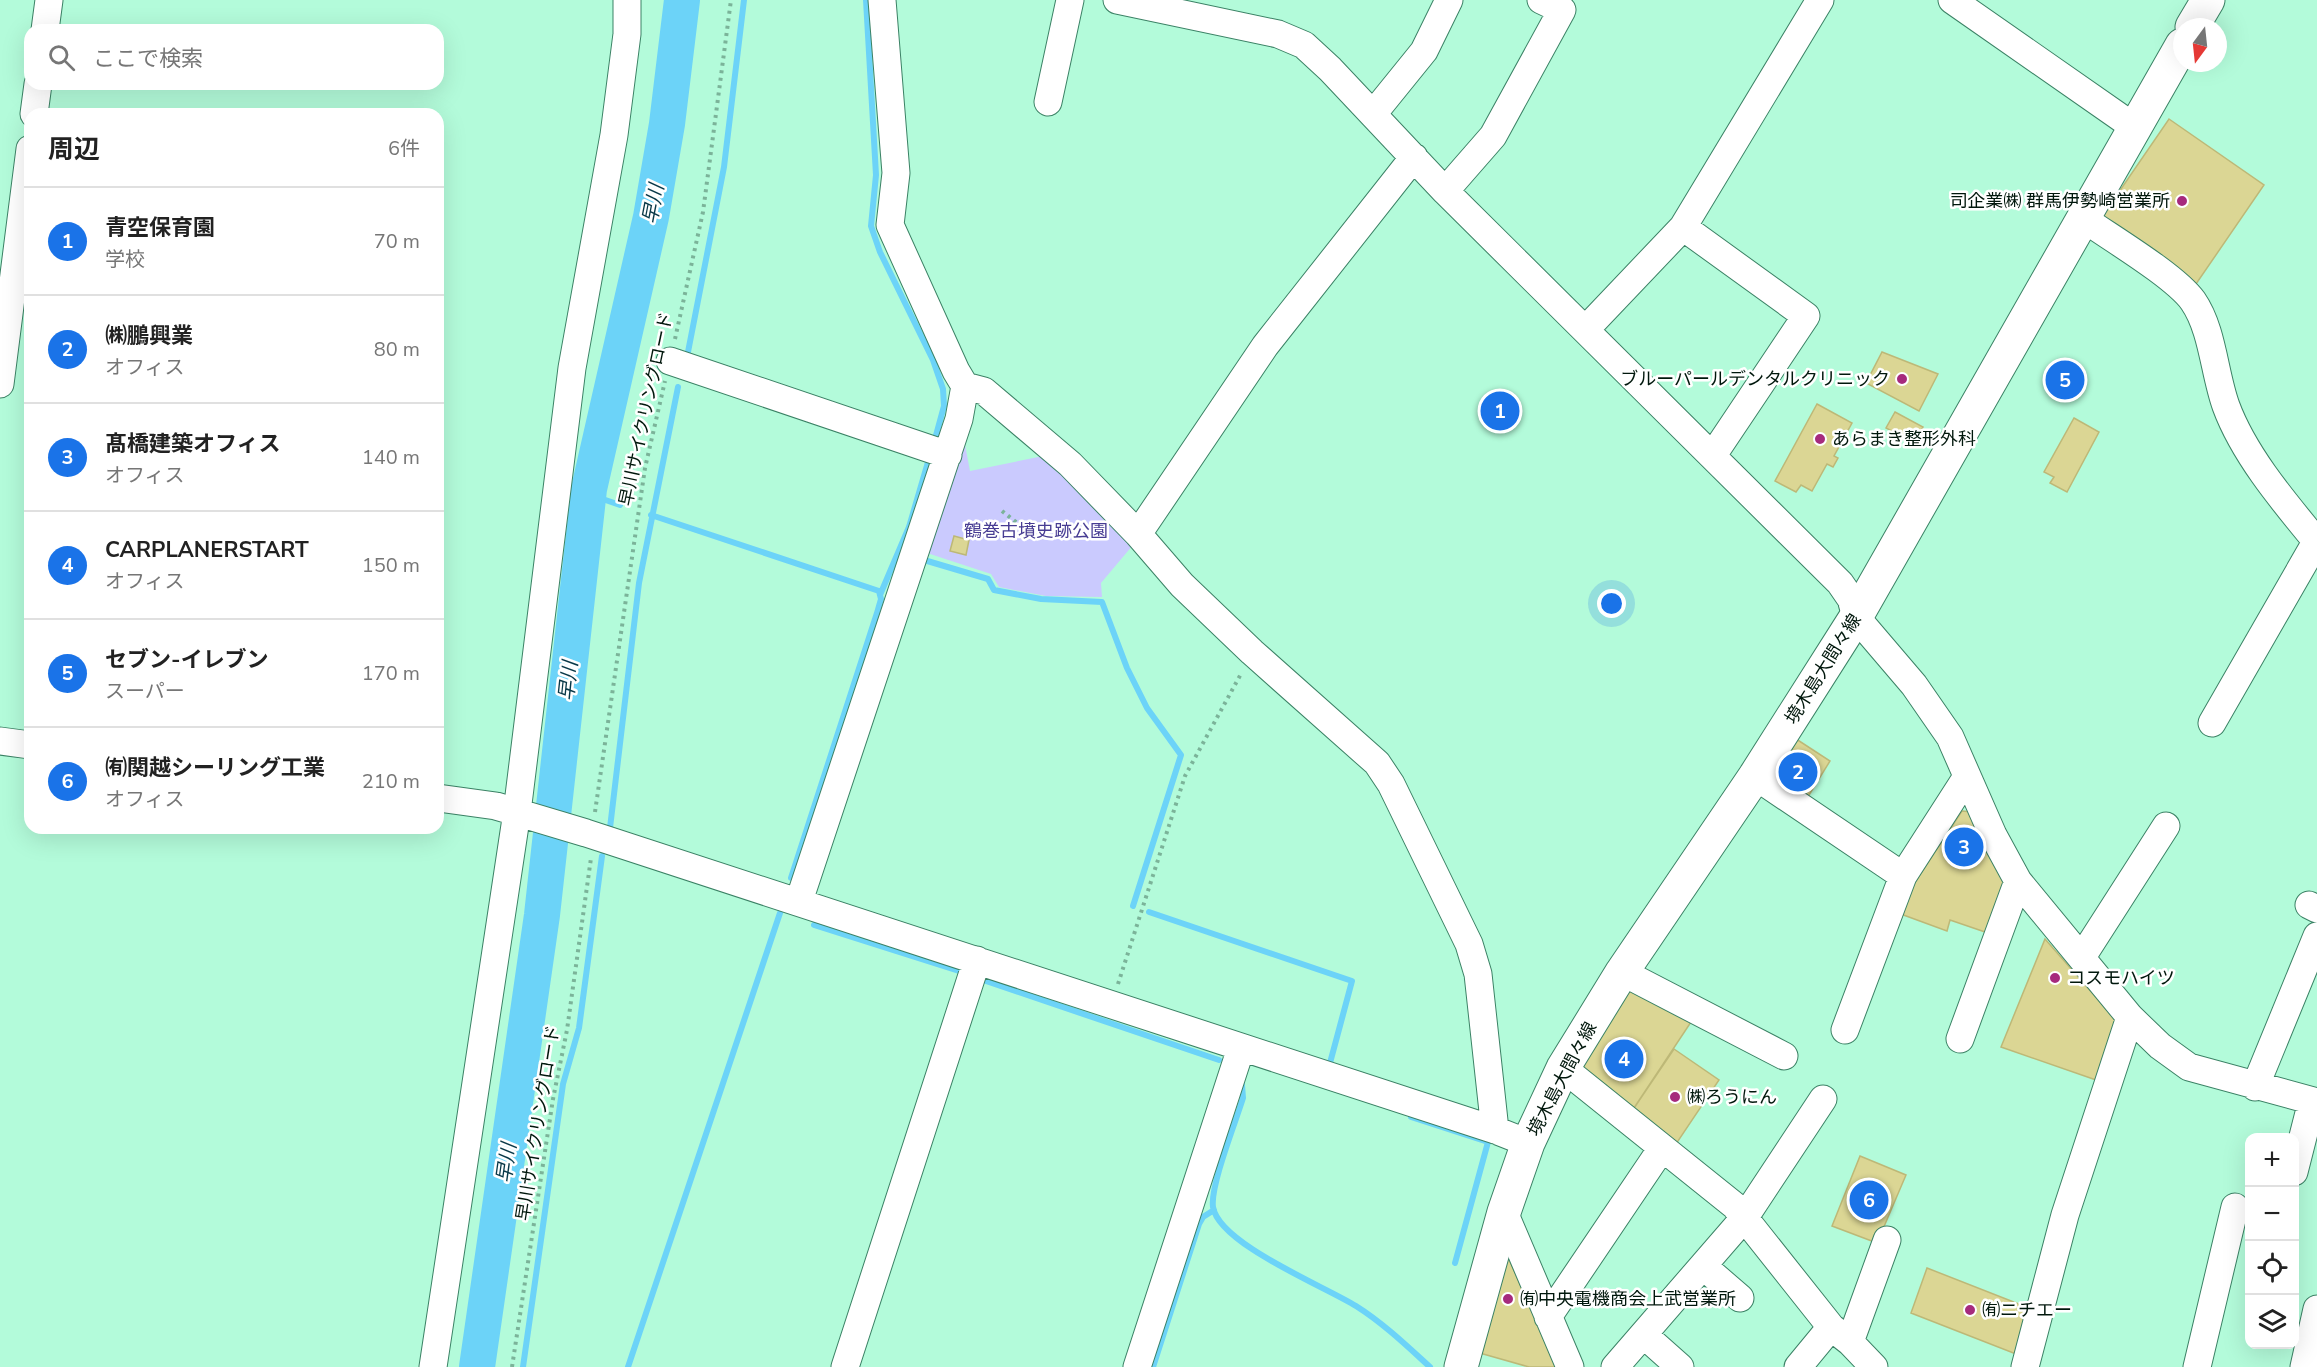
<!DOCTYPE html>
<html lang="ja">
<meta charset="utf-8">
<style>
body{margin:0;font-family:"Nunito Sans","Noto Sans JP",sans-serif;background:#f2f2f2;color:#222}
.controls{position:absolute;right:18px;bottom:18px;display:grid;overflow:hidden;border-radius:12px;box-shadow:0 6px 24px #0002}
.controls button{width:54px;height:54px;display:grid;place-items:center;padding:0;border:0;border-bottom:2px solid #e0e0e0;background:#fff;color:#222;font:30px sans-serif}
.compass{position:absolute;left:2173px;top:18px;width:54px;height:54px;border-radius:50%;background:#fff;box-shadow:0 6px 24px #0002;rotate:195deg}
.you{position:absolute;left:1612px;top:604px;width:21px;height:21px;margin:-15px;border:4px solid #fff;border-radius:50%;background:#1a73e8;box-shadow:0 0 0 9px #1a73e833}
.badge{display:grid;place-items:center;width:39px;height:39px;border-radius:50%;background:#1a73e8;color:#fff;font-size:20px;font-weight:700}
.pin{position:absolute;translate:-50% -50%;border:3px solid #fff;box-shadow:0 2px 6px #0006}
.list{margin:0;padding:0;list-style:none}
h2{display:flex;justify-content:space-between;align-items:center;height:78px;margin:0;padding:0 24px;font-size:26px}
h2 small{font-size:20px;font-weight:400;color:#767676}
.list li{display:grid;grid-template-columns:39px 1fr auto;gap:18px;align-items:center;box-sizing:border-box;height:108px;padding:0 24px;border-top:2px solid #e0e0e0}
.list b{display:block;font-size:22px;white-space:nowrap}
.list p{margin:0;font-size:20px;white-space:nowrap;color:#767676}
.list em{font-size:20px;font-style:normal;color:#767676}
.icon{flex:none;width:33px;height:33px;fill:none;stroke:currentColor;stroke-width:2;stroke-linecap:round;stroke-linejoin:round}
.map{position:relative;flex:none;width:2317px;height:1367px;overflow:hidden}
.search{position:absolute;background:#fff;box-shadow:0 6px 24px #0002;left:24px;top:24px;width:420px;height:66px;display:flex;align-items:center;gap:15px;box-sizing:border-box;padding:0 21px;border-radius:18px;color:#767676;font-size:22px}
.panel{position:absolute;background:#fff;box-shadow:0 6px 24px #0002;left:24px;top:108px;width:420px;height:726px;border-radius:18px}
.map>svg:first-child{display:block}
</style>
<div class="map">
<svg width="2317" height="1367" viewBox="0 0 2317 1367">
<rect width="100%" height="100%" fill="#b3fbda"/>
<path fill="#cacafe" d="M963,434l7,37 78,-16 85,90 -32,38 1,14 -56,-1 -47,-9 -8,-13 -70,-23z"/>
<g fill="none" stroke-linecap="round" stroke-linejoin="round">
<path stroke="#6cd3f8" stroke-width="6" d="M866,0l10,175 -5,51 9,26 53,108 10,29 1,17 -9,33
M688,352l36,-185 20,-167
M588,494l32,11
M651,515l228,76 2,8 -4,14 -86,265
M923,564l1,-4 64,19 6,11 47,9 61,3 25,66 20,40 34,47 -48,151
M880,595l29,-68 19,-65
M610,828l29,-245 39,-196
M1149,912l203,69 -22,82
M814,925l145,46
M983,980l236,80
M1242,1085l1,13c-7,23 -33,88 -30,109 6,37 111,79 143,99 27,17 51,40 74,61
M1411,1117l77,25 -33,121
M523,1367l40,-283 16,-56 23,-172
M628,1367l152,-454
M1153,1367l46,-143 4,-7 11,-7"/>
<path stroke="#6cd3f8" stroke-width="36" d="M477,1367l65,-452 47,-426 62,-272 16,-93 15,-124"/>
</g>
<path fill="#dbd694" stroke="#bdb877" stroke-width="1.5" d="M2169,119l95,66 -68,99 -95,-66z
M1882,352l56,22 -19,37 -53,-28z
M1817,404l35,19 -18,33 4,2 -5,9 -6,-3 -15,27 -11,-6 -5,7 -21,-11z
M1895,412l28,15 -9,16 -28,-15z
M2074,418l25,14 -32,60 -17,-9 4,-6 -10,-5z
M954,536l15,4 -3,15 -16,-4z
M1790,735l40,26 -24,39 -31,-20 -4,-17z
M1962,811l11,1 34,70 -19,51 -38,-13 -3,11 -49,-18 4,-11z
M2045,939l69,79 3,12 -18,51 -98,-34z
M1625,986l68,33 -63,95 -56,-45z
M1674,1049l45,31 -47,70 -42,-36z
M1860,1156l46,19 -29,68 -45,-17z
M1503,1246l54,121h-28l-53,-15z
M1927,1268l102,40 -13,46 -105,-41z"/>
<g fill="none" stroke-linecap="round" stroke-linejoin="round">
<defs>
<path id="minor" d="M882,0l14,173 -6,52 66,146 9,15 19,5 86,73 68,70 44,51 70,67 125,111 14,21 78,160 9,30 17,156
M1117,0l161,34 26,11 26,24 115,122 395,392 11,16 5,18 58,68 36,52 43,98 25,46 112,136 30,29 29,21 128,35
M1952,0l182,127
M45,30l4,-30
M1048,102l22,-102
M34,114l4,-30
M1373,114l51,-63 25,-51
M1445,191l48,-55 69,-126 -21,-10
M2084,219c27,19 91,57 109,82 20,29 21,72 33,105 18,49 58,96 91,136
M1683,227l123,89 -93,139
M1586,329l97,-102 137,-227
M670,361l278,94
M0,384l30,-235
M1138,534l127,-188 149,-189
M2212,723l104,-181
M0,741l30,4
M1755,776l148,100
M438,798l58,8 90,27 909,297 33,13
M799,901l160,-482 6,-33
M2309,905l8,4
M2082,957l84,-131
M1622,972l162,84
M1845,1030l58,-154 63,-98
M1960,1039l58,-158
M1563,1068l172,138 96,121 19,15 24,25
M2255,1087l62,-151
M2294,1172l18,-71
M1504,1212l66,155
M1703,1266l37,32
M1548,1317l114,-169
M1644,1335l36,32
M1850,1342l37,-102
M433,1367l84,-555 55,-444 42,-233 13,-101v-34
M845,1367l132,-407
M1137,1367l104,-319
M1615,1367l130,-150 78,-118
M1798,1367l33,-40
M2025,1367l40,-152 65,-198
M2197,1367l38,-160
M2304,1367l13,-58"/>
<path id="major" d="M2192,27l16,-27
M1461,1367l43,-155 24,-69 35,-75 59,-96 133,-196 101,-159 326,-572"/>
</defs>
<use href="#minor" stroke="#3b8265" stroke-width="29"/>
<use href="#major" stroke="#3b8265" stroke-width="35"/>
<path stroke="#7bb399" stroke-width="4" stroke-dasharray="3 4.5" stroke-linecap="butt" d="M675,339l28,-127 28,-212
M1002,511l28,22
M595,812l50,-344 20,-87
M1118,984l67,-208 57,-104
M512,1367l41,-268 14,-69 24,-172"/>
<use href="#minor" stroke="#fff" stroke-width="27"/>
<use href="#major" stroke="#fff" stroke-width="33"/>
</g>
<g fill="#a62a7d" stroke="#fff" stroke-width="2">
<circle cx="2182" cy="201" r="6"/>
<circle cx="1902" cy="379" r="6"/>
<circle cx="1820" cy="439" r="6"/>
<circle cx="2055" cy="978" r="6"/>
<circle cx="1675" cy="1097" r="6"/>
<circle cx="1508" cy="1299" r="6"/>
<circle cx="1970" cy="1310" r="6"/>
</g>
<g text-anchor="middle" stroke-width="5" stroke-linejoin="round" paint-order="stroke">
<g font-size="18" fill="#00170c" stroke="#fff" text-anchor="start">
<text x="2170" y="207" text-anchor="end">司企業㈱ 群馬伊勢崎営業所</text>
<text x="1890" y="385" text-anchor="end">ブルーパールデンタルクリニック</text>
<text x="1832" y="445">あらまき整形外科</text>
<text x="2067" y="984">コスモハイツ</text>
<text x="1687" y="1103">㈱ろうにん</text>
<text x="1520" y="1305">㈲中央電機商会上武営業所</text>
<text x="1982" y="1316">㈲ニチエー</text>
</g>
<g font-size="18" fill="#00170c" stroke="#fff">
<text transform="translate(646 409) rotate(-78)" y="6">早川サイクリングロード</text>
<text transform="translate(1823 669) rotate(-58)" y="6">境木島大間々線</text>
<text transform="translate(1562 1079) rotate(-62)" y="6">境木島大間々線</text>
<text transform="translate(538 1123) rotate(-81)" y="6">早川サイクリングロード</text>
</g>
<g font-size="18" fill="#473c93" stroke="#fff">
<text x="1036" y="537">鶴巻古墳史跡公園</text>
</g>
<g font-size="20" font-style="italic" fill="#083848" stroke="#fff">
<text transform="translate(653 204) rotate(-79)" y="7">早川</text>
<text transform="translate(568 681) rotate(-84)" y="7">早川</text>
<text transform="translate(506 1163) rotate(-82)" y="7">早川</text>
</g>
</g>
</svg>
<div class="controls">
<button>+</button>
<button>−</button>
<button><svg class="icon" aria-label="locate" viewBox="0 0 24 24"><circle cx="12" cy="12" r="6"/><path d="M12 2v4M12 18v4M2 12h4M18 12h4"/></svg></button>
<button><svg class="icon" aria-label="layers" viewBox="0 0 24 24"><path d="M12 4l9 5-9 5-9-5zM3 14l9 5 9-5"/></svg></button>
</div>
<svg class="compass" viewBox="-18 -18 36 36"><path d="M0-13l5 13h-10z" fill="#e53935"/><path d="M0 13l5-13h-10z" fill="#767676"/></svg>
<div class="you"></div>
<div class="pin badge" style="left:1500px;top:411px">1</div>
<div class="pin badge" style="left:1798px;top:772px">2</div>
<div class="pin badge" style="left:1964px;top:847px">3</div>
<div class="pin badge" style="left:1624px;top:1059px">4</div>
<div class="pin badge" style="left:2065px;top:380px">5</div>
<div class="pin badge" style="left:1869px;top:1200px">6</div>
<div class="search"><svg class="icon" aria-label="search" viewBox="0 0 24 24"><circle cx="10" cy="10" r="6"/><path d="M15 15l6 6"/></svg>ここで検索</div>
<section class="panel">
<h2>周辺<small>6件</small></h2>
<ul class="list">
<li><span class="badge">1</span><div><b>青空保育園</b><p>学校</p></div><em>70 m</em></li>
<li><span class="badge">2</span><div><b>㈱鵬興業</b><p>オフィス</p></div><em>80 m</em></li>
<li><span class="badge">3</span><div><b>髙橋建築オフィス</b><p>オフィス</p></div><em>140 m</em></li>
<li><span class="badge">4</span><div><b>CARPLANERSTART</b><p>オフィス</p></div><em>150 m</em></li>
<li><span class="badge">5</span><div><b>セブン-イレブン</b><p>スーパー</p></div><em>170 m</em></li>
<li><span class="badge">6</span><div><b>㈲関越シーリング工業</b><p>オフィス</p></div><em>210 m</em></li>
</ul>
</section>
</div>
